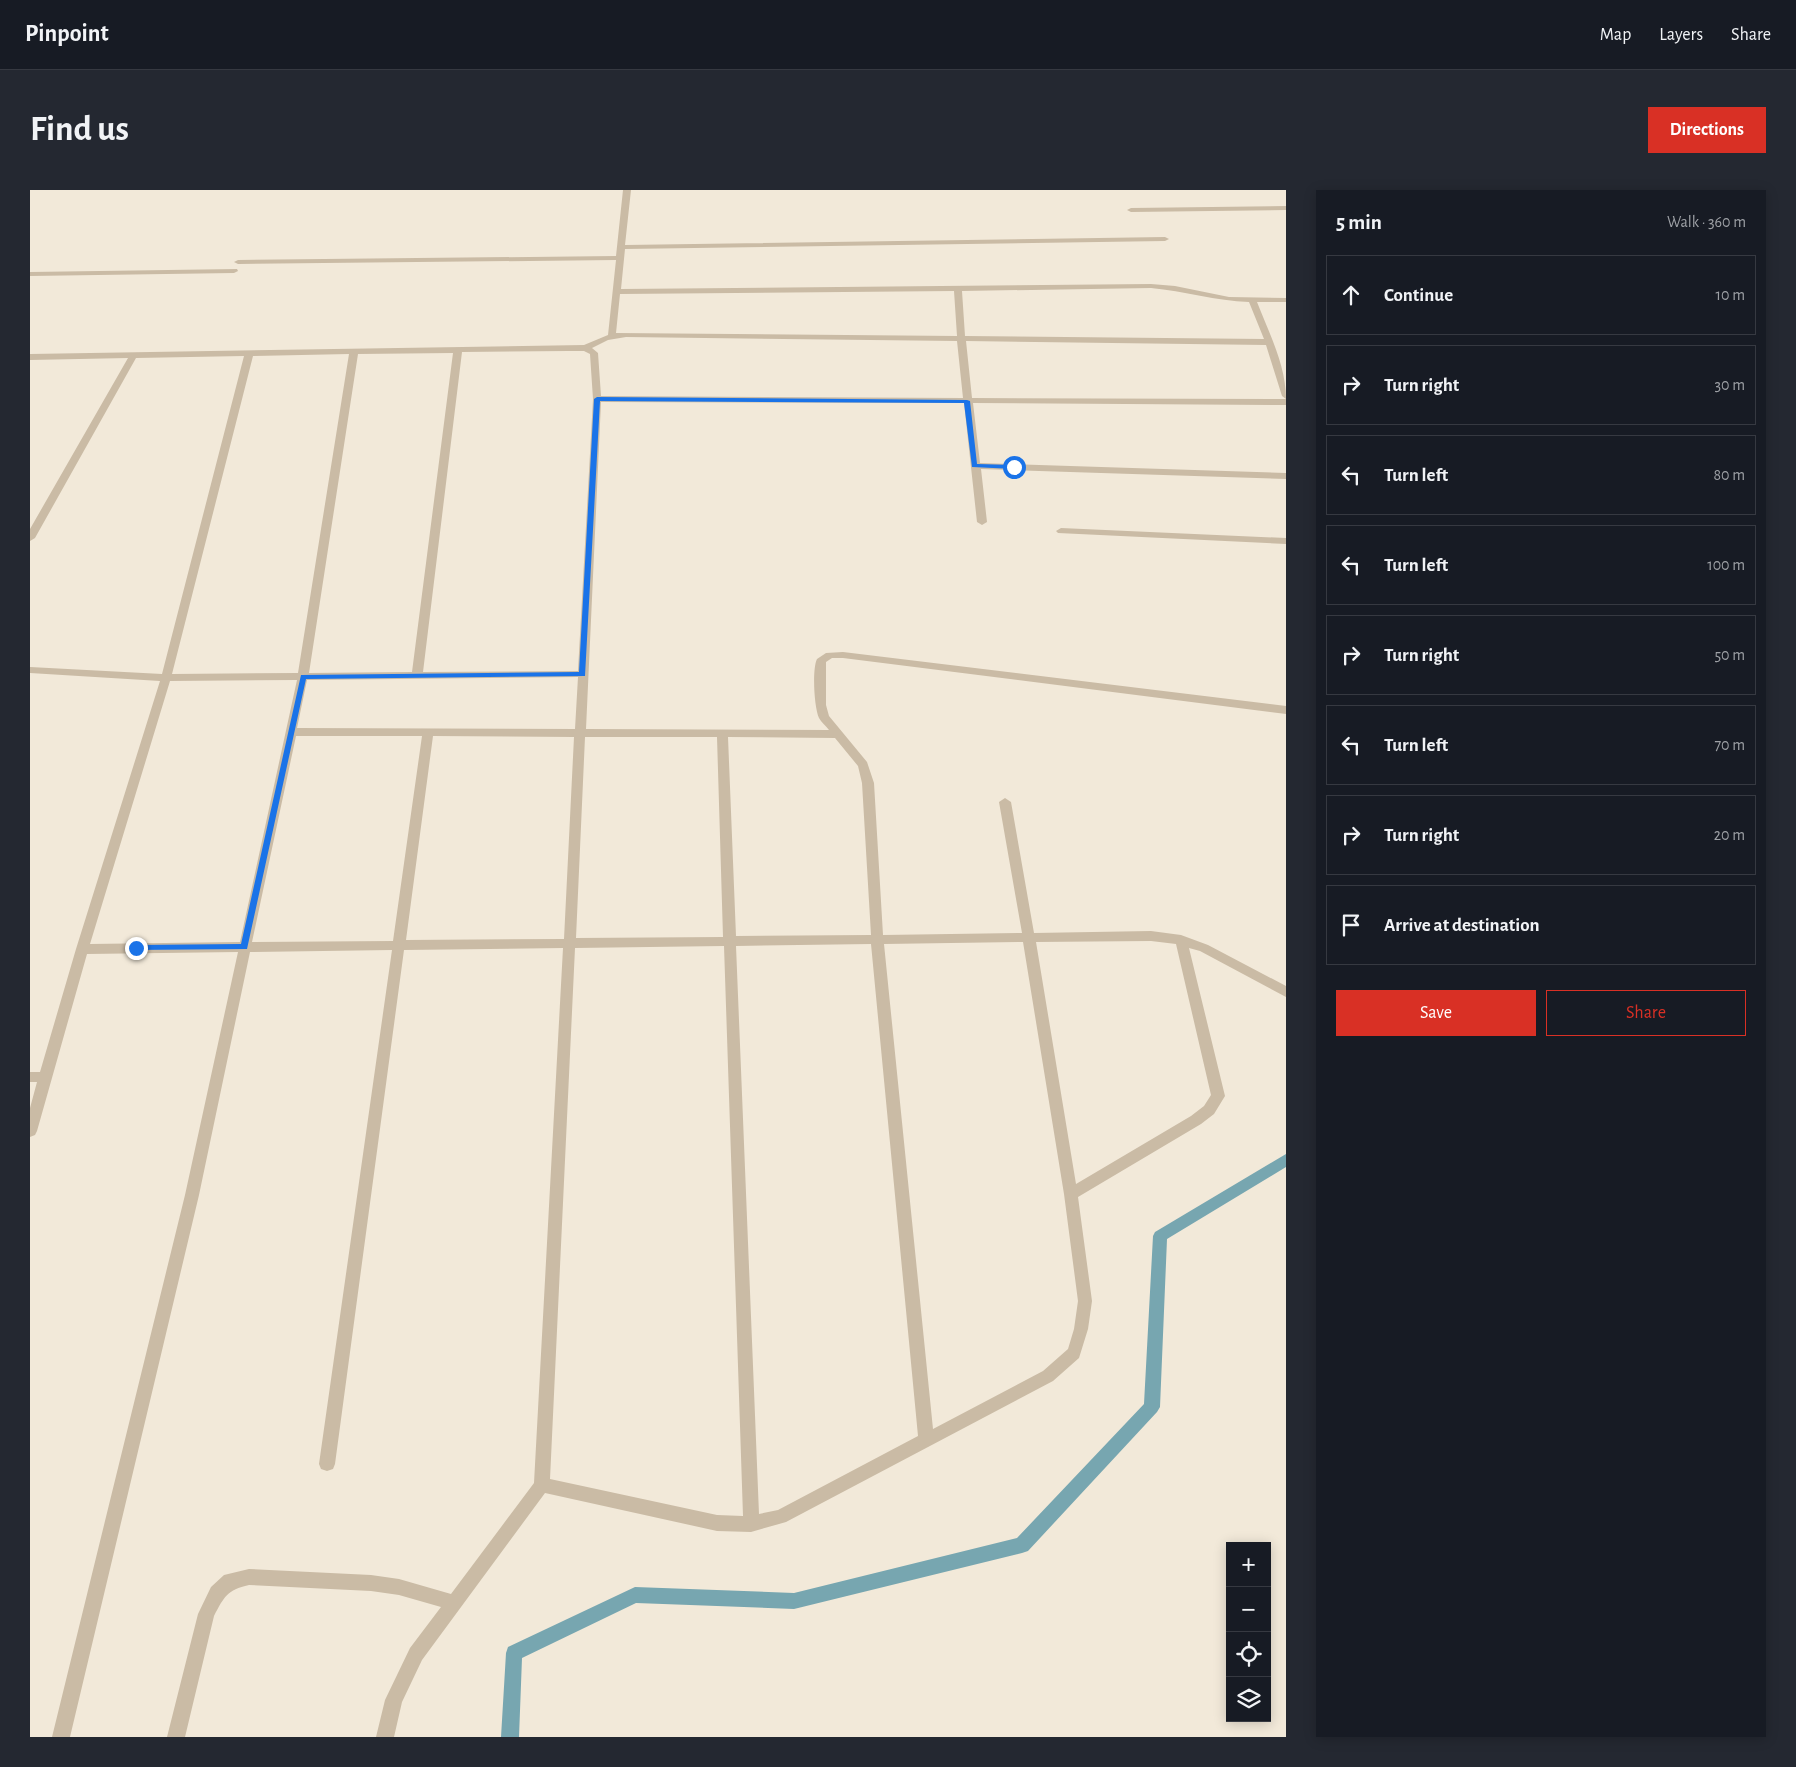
<!DOCTYPE html>
<meta charset="utf-8">
<style>
body{margin:0;font-family:"Alegreya Sans",sans-serif;background:#242831;color:#f1f3f6}
.controls{position:absolute;right:15px;bottom:15px;display:grid;overflow:hidden;border-radius:0px;box-shadow:0 2px 12px #0003}
.controls button{width:45px;height:45px;display:grid;place-items:center;padding:0;border:0;border-bottom:1px solid #363941;background:#171b24;color:#f1f3f6;font:25px sans-serif}
.stop{position:absolute;width:15px;height:15px;margin:-11px;border:4px solid #1a73e8;border-radius:50%;background:#fff}
.stop.end{background:#1a73e8;border-color:#fff;box-shadow:0 1px 5px #0008}
.list{margin:0;padding:0;list-style:none}
h2{display:flex;justify-content:space-between;align-items:center;height:65px;margin:0;padding:0 20px;font-size:21px}
h2 small{font-size:16px;font-weight:400;color:#9ea1a6}
.list li{display:grid;grid-template-columns:32px 1fr auto;gap:15px;align-items:center;box-sizing:border-box;height:80px;margin:0 10px 10px;padding:0 10px;border:1px solid #363941;border-radius:0px}
.list b{display:block;font-size:19px;white-space:nowrap}
.list em{font-size:16px;font-style:normal;color:#9ea1a6}
.actions{display:flex;gap:10px;padding:15px 20px}
.actions a{flex:1;padding:11px 0;border:1px solid #d93025;border-radius:0px;text-align:center;font-size:18px;color:#d93025}
.actions .main{background:#d93025;color:#fff}
.icon{flex:none;width:28px;height:28px;fill:none;stroke:currentColor;stroke-width:2;stroke-linecap:round;stroke-linejoin:round}
.map{position:relative;flex:none;width:1256px;height:1547px;overflow:hidden;border-radius:0px}
header{display:flex;align-items:center;gap:30px;box-sizing:border-box;height:70px;padding:0 25px;background:#171b24;border-bottom:1px solid #363941}
header strong{font-size:24px}
nav{display:flex;gap:28px;margin-inline-start:auto;font-size:18px}
.intro{display:flex;align-items:center;justify-content:space-between;box-sizing:border-box;height:120px;padding:0 30px}
h1{margin:0;font-size:35px}
.button{padding:12px 22px;border-radius:0px;background:#d93025;color:#fff;font-size:18px;font-weight:700}
main{display:flex;gap:30px;padding:0 30px}
aside{flex:1;background:#171b24;border-radius:0px;box-shadow:0 2px 12px #0003}
.map>svg:first-child{display:block}
</style>
<header>
<strong>Pinpoint</strong>
<nav><a>Map</a><a>Layers</a><a>Share</a></nav>
</header>
<div class="intro"><h1>Find us</h1><a class="button">Directions</a></div>
<main>
<div class="map">
<svg width="1256" height="1547" viewBox="0 0 1256 1547">
<rect width="100%" height="100%" fill="#f2e9d9"/>
<g fill="none" stroke-linecap="round" stroke-linejoin="round">
<path fill="#77a6b0" fill-rule="evenodd" d="M1256,964v13l-119,72 -7,168 -3,5 -129,139 -6,2 -228,56 -158,-6 -114,55 -3,79h-18l5,-84 2,-6 127,-60 159,6 223,-55 127,-134 9,-168 2,-4z"/>
<path fill="#cabba5" fill-rule="evenodd" d="M593,0h8l-6,55 540,-8 4,2 -4,2 -540,8 -4,40 530,-5 24,2 54,11 57,1v4h-29c12,31 29,63 29,97l-4,-3 -16,-51 -300,-4 6,57 314,1v6l-313,-2 7,60 306,10v6l-305,-10 6,53 -5,3 -5,-3 -13,-119 -363,-1 -15,327 243,1c-3,-4 -8,-8 -10,-12 -5,-11 -7,-49 -2,-59l9,-6 17,-1 443,54v8l-443,-56h-11l-6,4v43l3,11 38,46 7,21 9,152 139,-2 -23,-131 6,-4 6,4 23,131 117,-2 30,4 27,10 78,41v11l-86,-46 -11,-3 36,148 -11,18 -13,10 -123,73 14,104 -4,28 -9,29 -26,23 -267,141 -35,10 -34,-1 -172,-38 -123,167 -20,42 -8,35h-18l9,-37 25,-52 31,-41 -42,-12 -28,-4 -122,-6c-22,5 -25,12 -35,31l-29,121h-18l31,-123 13,-27 13,-12 25,-6 122,6 28,4 52,15 83,-111 29,-535 -159,2 -69,514 -2,5 -6,2 -6,-2 -2,-5 73,-514 -142,2 -51,243 -129,542h-18l133,-542 53,-243 -151,2 -50,177 -2,4 -5,2v-29l7,-26h-7v-10h10l36,-123 84,-268 -130,-8v-6l132,7 82,-318 -108,2 -101,180 -5,3v-12l98,-171 -98,2v-6l554,-9 24,-10 8,-75 -378,4 -4,-2 4,-2 378,-4zM1121,98c33,3 65,13 98,14l15,37 -299,-3 -3,-45zM924,101l3,45 -341,-3 4,-39zM596,147l331,4 6,57 -362,-2 -3,-43 -6,-5 16,-8zM538,161h16l6,3 3,45 -15,272 -155,1 39,-320zM423,163l-41,319 -103,1 49,-319zM319,164l-51,319 -126,1 81,-318zM548,487l-3,52 -278,-1 10,-48zM267,490l-57,262 -150,2 80,-263zM266,546h126l-29,205 -141,1zM403,546l141,1 -10,202 -158,1zM555,547h132l6,200 -147,1zM698,547l107,1 23,28 4,17 9,152 -135,1zM1121,751l25,3 35,151 -7,11 -13,10 -115,68 -40,-242zM993,752l41,252 14,107 -4,28 -6,20 -25,22 -110,58 -49,-485zM841,754l47,492 -140,74 -19,4 -23,-568zM694,756l19,570 -26,-1 -167,-36 25,-531z
M1256,16v4l-155,2 -4,-2 4,-2z
M207,79l1,2 -4,2 -204,3v-4z
M1031,338l225,10v6l-228,-11 -2,-2z"/>
</g>
<path fill="#1a73e8" d="M567,207l370,3 3,1 7,63 37,1 3,2 -3,2 -42,-2 -8,-64 -364,-2 -15,275 -279,3 -59,270 -114,1 -1,-2 4,-3 105,-1 60,-269 278,-3 15,-273z"/>
</svg>
<div class="controls">
<button>+</button>
<button>−</button>
<button><svg class="icon" aria-label="locate" viewBox="0 0 24 24"><circle cx="12" cy="12" r="6"/><path d="M12 2v4M12 18v4M2 12h4M18 12h4"/></svg></button>
<button><svg class="icon" aria-label="layers" viewBox="0 0 24 24"><path d="M12 4l9 5-9 5-9-5zM3 14l9 5 9-5"/></svg></button>
</div>
<div class="stop" style="left:984px;top:277px"></div>
<div class="stop end" style="left:106px;top:758px"></div>
</div>
<aside>
<h2>5 min<small>Walk · 360 m</small></h2>
<ul class="list">
<li><svg class="icon" aria-label="ahead" viewBox="0 0 24 24"><path d="M12 20V5M6 11l6-6 6 6"/></svg><div><b>Continue</b></div><em>10 m</em></li>
<li><svg class="icon" aria-label="right" viewBox="0 0 24 24"><path d="M7 20v-9h11M14 6l5 5-5 5"/></svg><div><b>Turn right</b></div><em>30 m</em></li>
<li><svg class="icon" aria-label="left" viewBox="0 0 24 24"><path d="M17 20v-9H6M10 6l-5 5 5 5"/></svg><div><b>Turn left</b></div><em>80 m</em></li>
<li><svg class="icon" aria-label="left" viewBox="0 0 24 24"><path d="M17 20v-9H6M10 6l-5 5 5 5"/></svg><div><b>Turn left</b></div><em>100 m</em></li>
<li><svg class="icon" aria-label="right" viewBox="0 0 24 24"><path d="M7 20v-9h11M14 6l5 5-5 5"/></svg><div><b>Turn right</b></div><em>50 m</em></li>
<li><svg class="icon" aria-label="left" viewBox="0 0 24 24"><path d="M17 20v-9H6M10 6l-5 5 5 5"/></svg><div><b>Turn left</b></div><em>70 m</em></li>
<li><svg class="icon" aria-label="right" viewBox="0 0 24 24"><path d="M7 20v-9h11M14 6l5 5-5 5"/></svg><div><b>Turn right</b></div><em>20 m</em></li>
<li><svg class="icon" aria-label="arrive" viewBox="0 0 24 24"><path d="M6 21V4h12l-3 4 3 4H6"/></svg><div><b>Arrive at destination</b></div></li>
</ul>
<div class="actions"><a class="main">Save</a><a>Share</a></div>
</aside>
</main>
